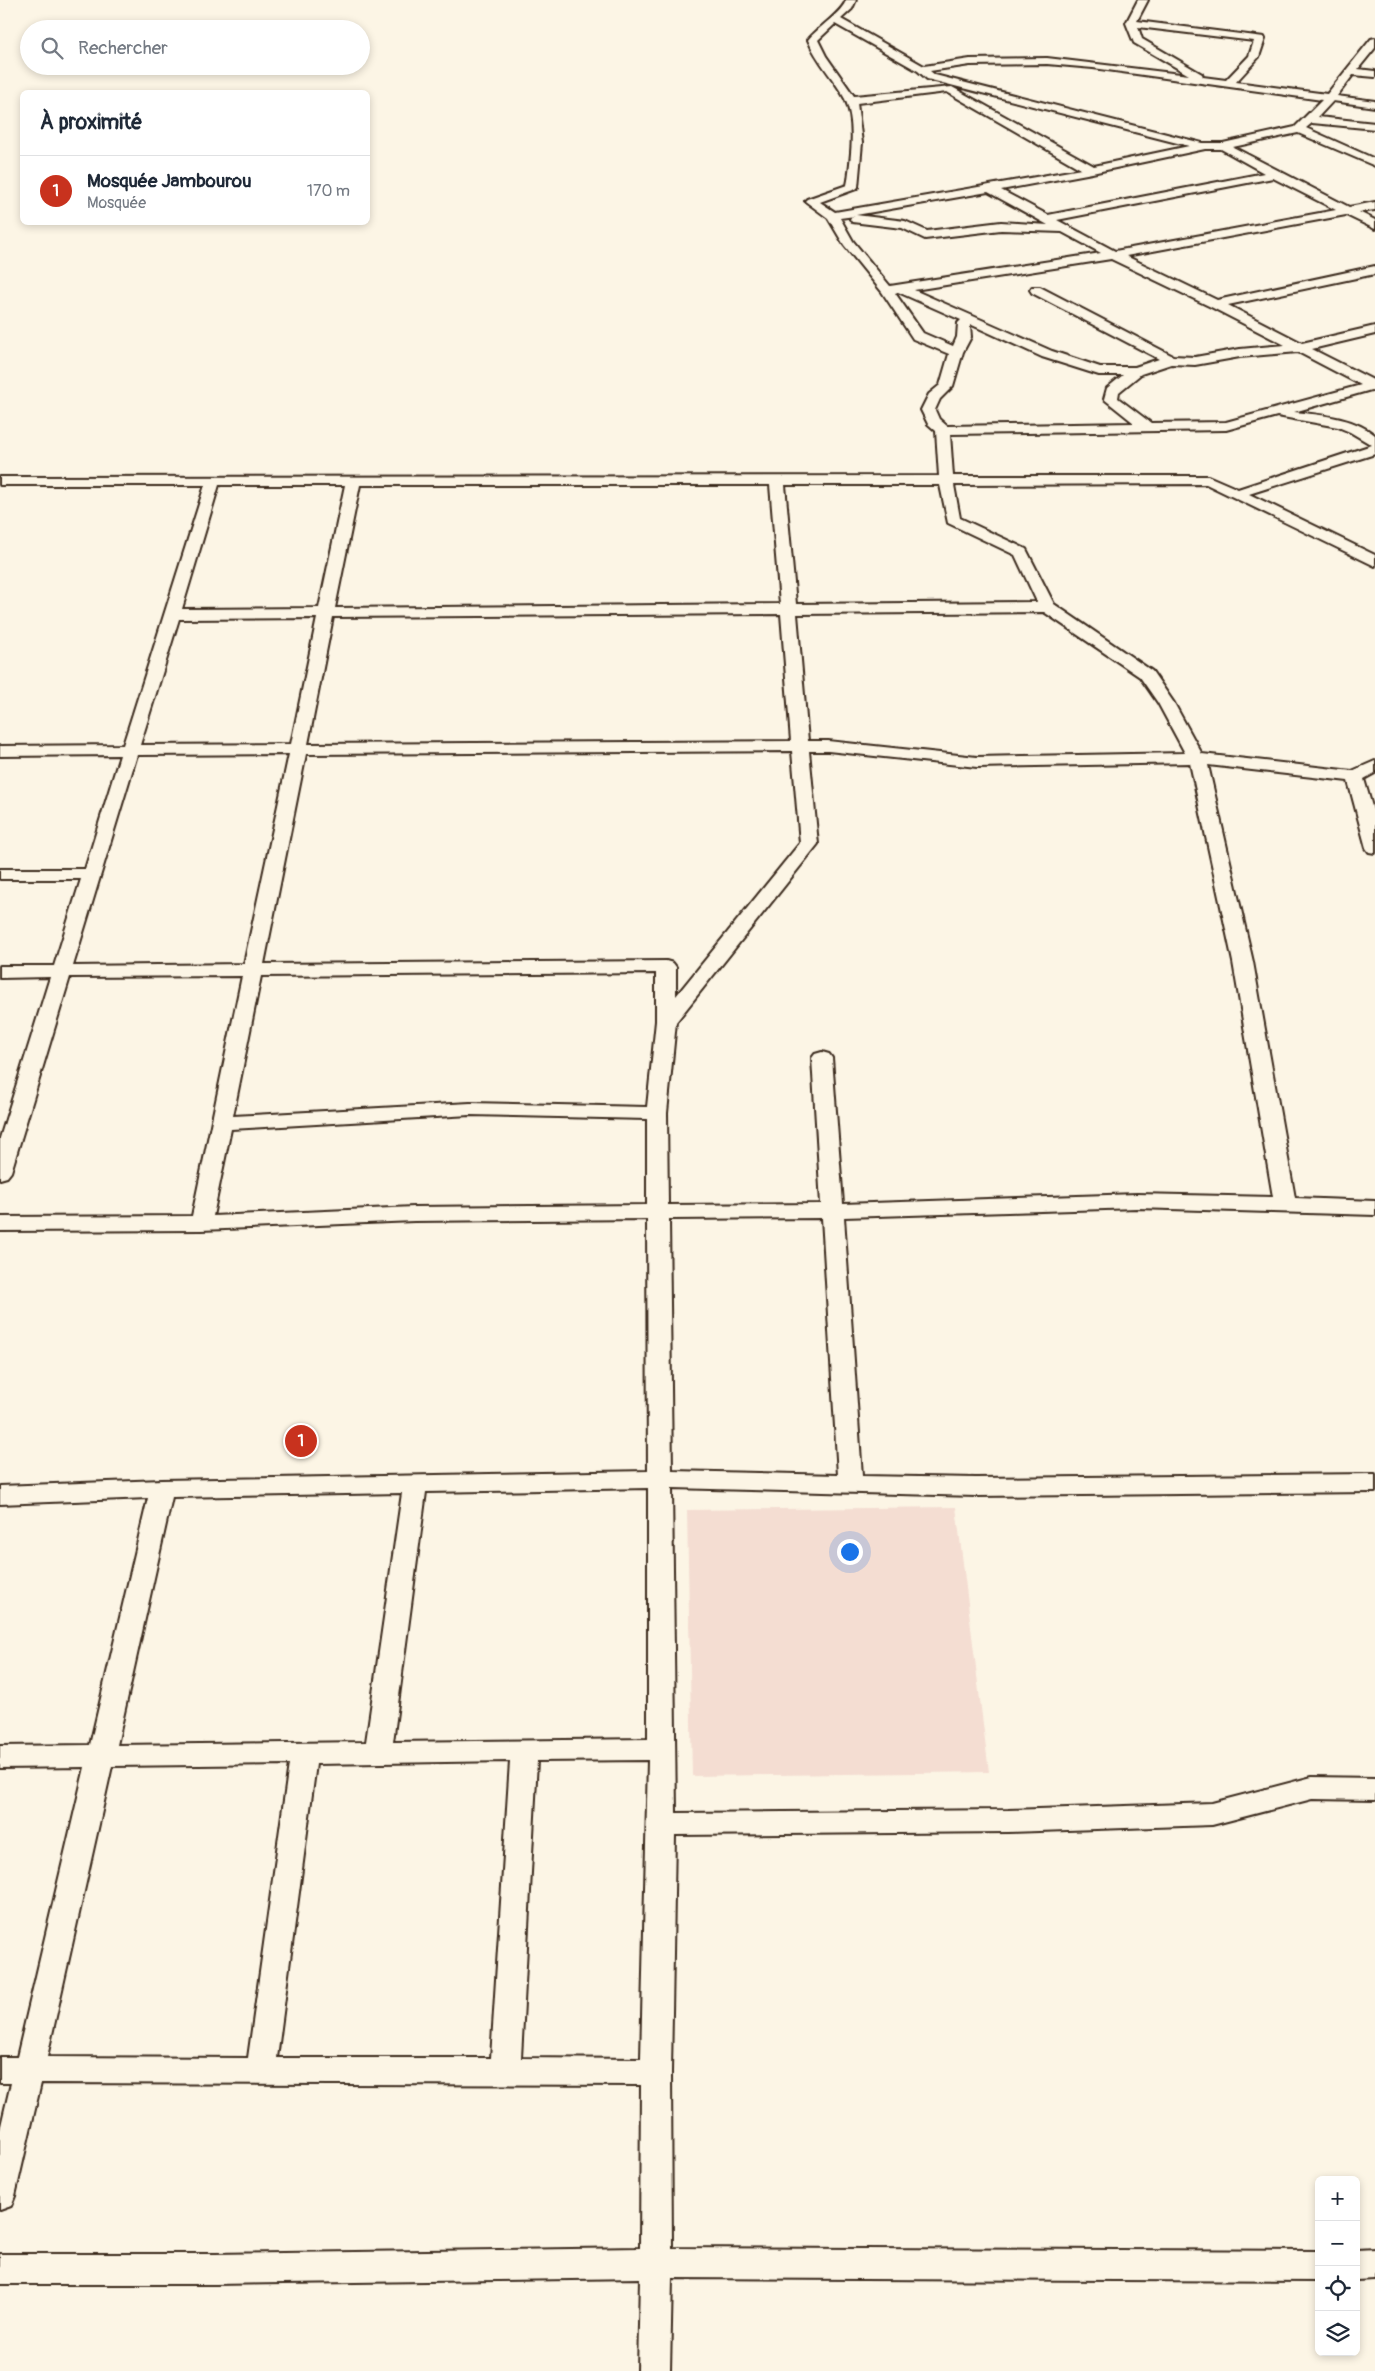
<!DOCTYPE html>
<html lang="fr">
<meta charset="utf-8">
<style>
body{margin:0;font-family:Pangolin,sans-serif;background:#f6f6f7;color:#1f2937}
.controls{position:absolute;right:15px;bottom:15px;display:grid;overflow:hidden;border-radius:8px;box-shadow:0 2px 8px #0003}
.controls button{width:45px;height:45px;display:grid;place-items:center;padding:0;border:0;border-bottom:1px solid #e0e1e3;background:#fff;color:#1f2937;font:25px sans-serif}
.you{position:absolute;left:849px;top:1551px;width:18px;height:18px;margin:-12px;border:4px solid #fff;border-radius:50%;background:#1a73e8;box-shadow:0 0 0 8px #1a73e833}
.badge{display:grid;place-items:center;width:32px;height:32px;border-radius:50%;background:#c8321e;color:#fff;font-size:16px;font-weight:700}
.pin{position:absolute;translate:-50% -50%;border:2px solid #fff;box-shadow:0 1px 5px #0006}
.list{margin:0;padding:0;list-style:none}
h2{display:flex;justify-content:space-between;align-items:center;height:65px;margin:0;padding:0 20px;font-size:21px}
h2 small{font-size:16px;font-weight:400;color:#747a83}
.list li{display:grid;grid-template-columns:32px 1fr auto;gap:15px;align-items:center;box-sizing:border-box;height:70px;padding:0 20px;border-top:1px solid #e0e1e3}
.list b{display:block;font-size:19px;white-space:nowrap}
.list p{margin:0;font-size:16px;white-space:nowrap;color:#747a83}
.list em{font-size:16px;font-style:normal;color:#747a83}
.icon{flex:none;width:28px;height:28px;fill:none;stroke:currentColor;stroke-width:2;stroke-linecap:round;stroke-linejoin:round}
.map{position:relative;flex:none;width:1375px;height:2371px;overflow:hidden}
.search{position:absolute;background:#fff;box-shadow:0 2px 8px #0003;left:20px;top:20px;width:350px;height:55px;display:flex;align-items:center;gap:12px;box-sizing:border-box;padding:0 18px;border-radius:28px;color:#747a83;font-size:19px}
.panel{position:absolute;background:#fff;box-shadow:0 2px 8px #0003;left:20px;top:90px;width:350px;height:135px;border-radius:8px}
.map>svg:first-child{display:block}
</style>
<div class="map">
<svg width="1375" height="2371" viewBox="0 0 1375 2371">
<rect width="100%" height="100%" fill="#fcf5e5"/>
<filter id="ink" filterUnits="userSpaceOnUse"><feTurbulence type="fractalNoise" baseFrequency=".02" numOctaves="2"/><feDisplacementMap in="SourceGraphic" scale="10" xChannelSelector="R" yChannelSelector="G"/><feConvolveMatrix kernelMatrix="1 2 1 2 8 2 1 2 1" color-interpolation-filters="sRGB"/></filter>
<g filter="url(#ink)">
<path fill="#f4ddd2" d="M956,1507l33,265 -297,4 -5,-266z"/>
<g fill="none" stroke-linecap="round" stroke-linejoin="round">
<defs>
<path id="minor" d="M846,0h10l-4,9 -11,10 83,47 46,-7 77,-1 142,17 -55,-32 -8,-20 12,-23h10l-11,21 127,16 1,2 -6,18 -23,25 91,12 44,-55 4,-1v10l-17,21 17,2v6l-22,-2 -16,21 38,5v6l-42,-6 -15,16 57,6v6l-63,-6 -6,5 69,31v7l-77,-33 -65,14 116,60 26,-5v8l-16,2 16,8v9l-29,-14 -220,41 91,44 158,-34v8l-147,31 74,38 73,-17v8l-63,15 63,32v10l-4,-1 -77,22c27,3 59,5 81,23v19l-126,40 126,61v11l-169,-82 -252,1 6,33 66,31 28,55 98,67 22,32 28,51 150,17 23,-10v12l-11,6 11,38v36l-6,-1 -3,-4 -18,-67 -140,-16 45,197 42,236 80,3v14l-238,-7 -293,9 18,259 114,2 399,-4v18l-399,4 -304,-8 4,325 332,-3 204,-7 100,-26 63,1v22l-63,-1 -100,26 -204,7 -333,3 -4,237 1,176 647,3v30l-647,-3 -2,93h-32l2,-93 -425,6h-215v-30h215l425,-6 1,-163 -600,-2 -26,113 -4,10 -11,4v-80l11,-47h-11v-26h17l68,-290 -85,1v-22l90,-1 58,-247 -148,6v-18l162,-6 486,-9 -1,-252 -233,2 -213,9 -201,1v-14l192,-1 50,-240 -172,1 -59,195 -4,5 -7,2v-41l50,-161 -50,1v-12h54l27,-87h-81v-10h85l35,-114 -120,1v-10l123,-1 82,-260h-205v-8l939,-1 -3,-45 -8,-7 -7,-14 8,-16 11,-9 9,-31 -36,-15 -31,-47 -38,-47 -16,-27 -23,-17 2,-2 40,-14 1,-5c3,-24 8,-58 -3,-81 -11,-21 -28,-37 -37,-59 9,-12 35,-28 38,-40zM835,24l83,47 9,8 262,67 -95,20 -142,-79 -98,9 -28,-40 -8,-16zM1138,27l116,14 -5,15 -23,24 -23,-3 -1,-3 -60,-35zM1047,64l46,4 229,32 -27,27 -72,16h-21l-267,-68 -5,-4 40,-6zM947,92l134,77 -246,43 -15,-10 36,-13 2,-2 4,-44 -5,-40zM1205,149h16l43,24 -216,42 -47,-25 91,-17zM1273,178l63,32 -221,41 -58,-31zM988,192l60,33 -47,-3 -74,9 -22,-10 -49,-6zM852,216l-2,3 2,3 50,6 23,11 76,-9 61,2 39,21 -211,33 -37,-45 -13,-23 15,-2zM1111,259l100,48 74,38 -45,4 -45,8 -22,-1 -133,-69h-8l-2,3 2,3 127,66 -24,8h-35l-48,-16 -138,-61zM898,292l63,28 -3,3 -1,14 -4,9 -30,-13 -28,-40zM972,325l70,32 57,18h24l-16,13 -3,11 30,24 -187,3 -8,-7 -4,-9 5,-11 13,-13 10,-34 8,-15 -1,-11zM1298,352l63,33 -135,37 -75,1 -33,-25 1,-6 22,-18 30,-10 24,1 45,-8zM1277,416l61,11 12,5 22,13 -134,44 -30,-13h-255l-3,-42 276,-4zM219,485h126l-26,123 -137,1zM360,485h410l10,119 -445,4zM785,485h155l8,38 67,32 22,47 -241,2zM1044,612l96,65 18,26 27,50 -208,4 -149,-16h-20l-11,-127zM781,614l10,127 -483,3 25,-127zM317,618l-26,126 -151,1 39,-126zM792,751l8,92 -124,153v-29l-3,-4 -7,-2 -402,3 42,-210zM809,751h19l149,16 213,-4 43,199 40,235 -136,-3 -294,10 -11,-146 -3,-4 -7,-2 -7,2 -3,4 9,146 -153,1 -1,-92 9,-91 142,-178zM289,754l-45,210 -171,2 64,-211zM656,973v48l-9,86 -177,-4 -237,13 28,-140zM470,1115l177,4v86l-233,2 -201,9 18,-87zM822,1218l16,257 -166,-4 -3,-252zM648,1488v251l-255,3 33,-250zM402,1493l-36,249 -249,3 55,-248zM648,1760l-7,299 -120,-1 16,-297zM510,1761l-19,297h-214l39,-294zM289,1764l-41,294 -201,-1 65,-291z
M1375,2249v30l-19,1v-30z"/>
</defs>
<use href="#minor" stroke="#3b2a1e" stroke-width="4"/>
<use href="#minor" fill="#fcf5e5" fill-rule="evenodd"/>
</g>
</g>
</svg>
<div class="controls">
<button>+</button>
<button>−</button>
<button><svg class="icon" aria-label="locate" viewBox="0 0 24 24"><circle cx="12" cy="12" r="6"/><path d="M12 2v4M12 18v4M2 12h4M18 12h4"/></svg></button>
<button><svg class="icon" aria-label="layers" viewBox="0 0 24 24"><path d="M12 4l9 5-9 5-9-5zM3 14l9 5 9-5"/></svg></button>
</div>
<div class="you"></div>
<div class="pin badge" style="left:301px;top:1441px">1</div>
<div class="search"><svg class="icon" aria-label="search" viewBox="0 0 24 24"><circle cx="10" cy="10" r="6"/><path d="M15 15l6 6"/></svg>Rechercher</div>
<section class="panel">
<h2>À proximité<small></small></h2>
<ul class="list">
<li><span class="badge">1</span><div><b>Mosquée Jambourou</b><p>Mosquée</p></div><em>170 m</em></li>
</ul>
</section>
</div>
